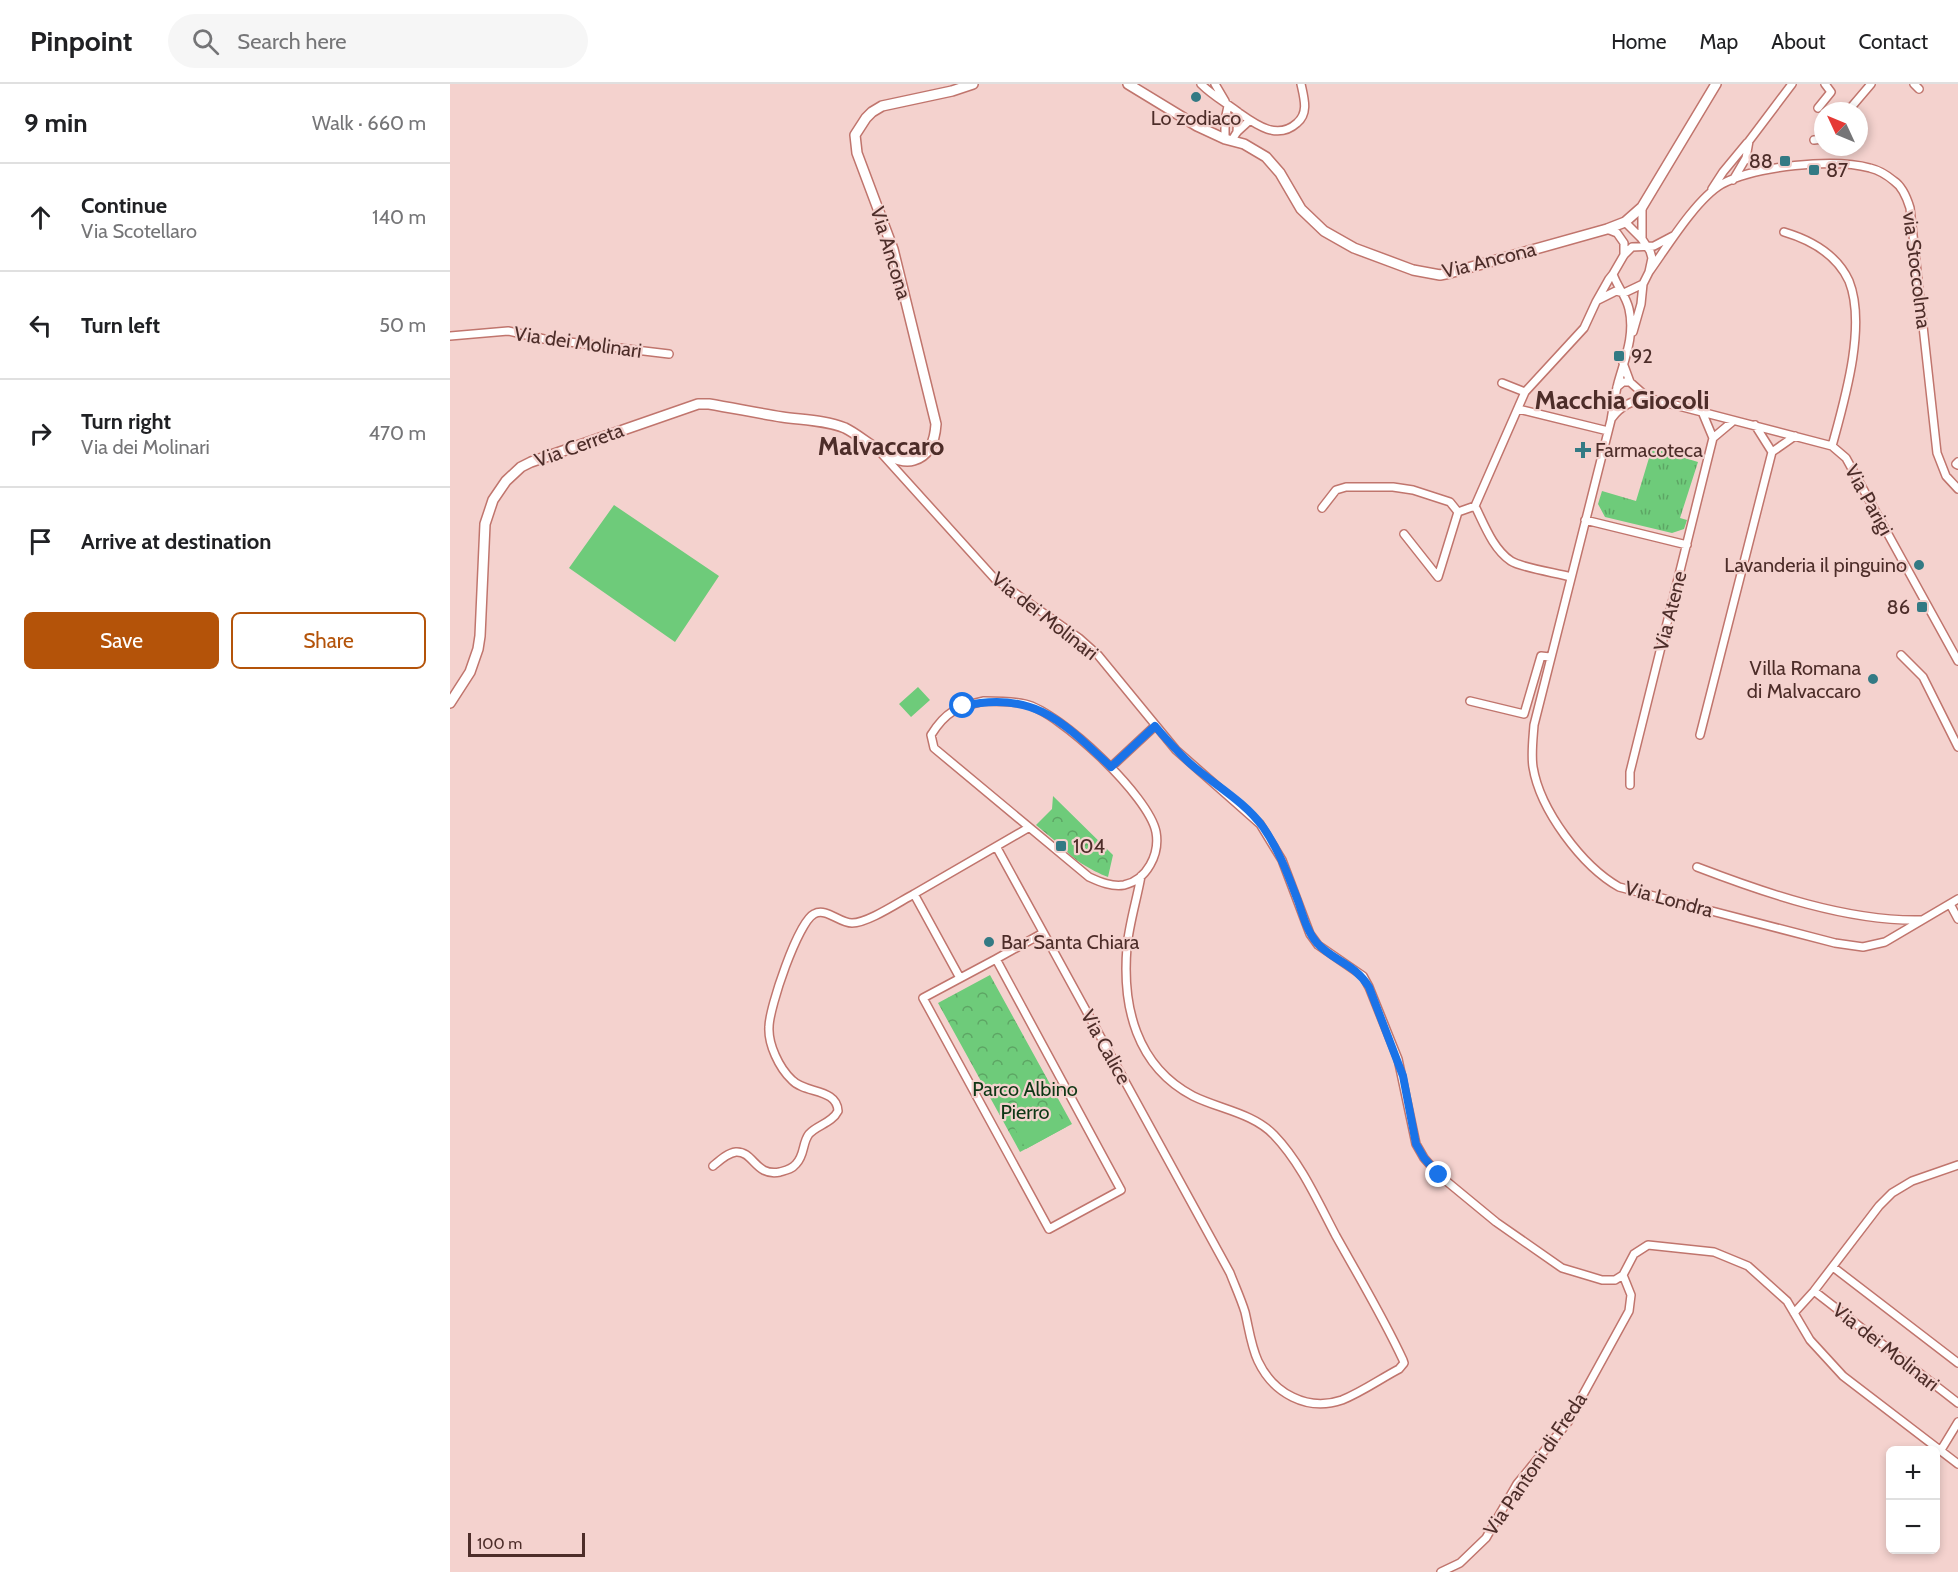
<!DOCTYPE html>
<meta charset="utf-8">
<style>
body{margin:0;font-family:Cabin,sans-serif;background:#f6f6f6;color:#202124}
.controls{position:absolute;right:18px;bottom:18px;display:grid;overflow:hidden;border-radius:9px;box-shadow:0 3px 9px #0003}
.controls button{width:54px;height:54px;display:grid;place-items:center;padding:0;border:0;border-bottom:2px solid #e0e0e0;background:#fff;color:#202124;font:30px sans-serif}
.compass{position:absolute;left:1364px;top:18px;width:54px;height:54px;border-radius:50%;background:#fff;box-shadow:0 3px 9px #0003;rotate:314deg}
.scale{position:absolute;left:18px;bottom:15px;width:117px;box-sizing:border-box;padding-left:6px;border:3px solid #4d2d29;border-top:0;font-size:16px;line-height:21px;white-space:nowrap;color:#4d2d29;-webkit-text-stroke:4px #f4d2ce;paint-order:stroke}
.stop{position:absolute;width:18px;height:18px;margin:-14px;border:4px solid #1a73e8;border-radius:50%;background:#fff}
.stop.end{background:#1a73e8;border-color:#fff;box-shadow:0 2px 6px #0008}
.list{margin:0;padding:0;list-style:none}
h2{display:flex;justify-content:space-between;align-items:center;height:78px;margin:0;padding:0 24px;font-size:26px}
h2 small{font-size:20px;font-weight:400;color:#757577}
.list li{display:grid;grid-template-columns:39px 1fr auto;gap:18px;align-items:center;box-sizing:border-box;height:108px;padding:0 24px;border-top:2px solid #e0e0e0}
.list b{display:block;font-size:22px;white-space:nowrap}
.list p{margin:0;font-size:20px;white-space:nowrap;color:#757577}
.list em{font-size:20px;font-style:normal;color:#757577}
.actions{display:flex;gap:12px;padding:18px 24px}
.actions a{flex:1;padding:14px 0;border:2px solid #b45309;border-radius:9px;text-align:center;font-size:21px;color:#b45309}
.actions .main{background:#b45309;color:#fff}
.icon{flex:none;width:33px;height:33px;fill:none;stroke:currentColor;stroke-width:2;stroke-linecap:round;stroke-linejoin:round}
.map{position:relative;flex:none;width:1508px;height:1488px;overflow:hidden}
header{display:flex;align-items:center;gap:36px;box-sizing:border-box;height:84px;padding:0 30px;background:#fff;border-bottom:2px solid #e0e0e0}
header strong{font-size:28px}
nav{display:flex;gap:33px;margin-inline-start:auto;font-size:21px}
.search{width:420px;height:54px;background:#f6f6f6;display:flex;align-items:center;gap:15px;box-sizing:border-box;padding:0 21px;border-radius:33px;color:#757577;font-size:22px}
main{display:flex}
aside{flex:1;background:#fff}
.map>svg:first-child{display:block}
</style>
<header>
<strong>Pinpoint</strong>
<div class="search"><svg class="icon" aria-label="search" viewBox="0 0 24 24"><circle cx="10" cy="10" r="6"/><path d="M15 15l6 6"/></svg>Search here</div>
<nav><a>Home</a><a>Map</a><a>About</a><a>Contact</a></nav>
</header>
<main>
<aside>
<h2>9 min<small>Walk · 660 m</small></h2>
<ul class="list">
<li><svg class="icon" aria-label="ahead" viewBox="0 0 24 24"><path d="M12 20V5M6 11l6-6 6 6"/></svg><div><b>Continue</b><p>Via Scotellaro</p></div><em>140 m</em></li>
<li><svg class="icon" aria-label="left" viewBox="0 0 24 24"><path d="M17 20v-9H6M10 6l-5 5 5 5"/></svg><div><b>Turn left</b></div><em>50 m</em></li>
<li><svg class="icon" aria-label="right" viewBox="0 0 24 24"><path d="M7 20v-9h11M14 6l5 5-5 5"/></svg><div><b>Turn right</b><p>Via dei Molinari</p></div><em>470 m</em></li>
<li><svg class="icon" aria-label="arrive" viewBox="0 0 24 24"><path d="M6 21V4h12l-3 4 3 4H6"/></svg><div><b>Arrive at destination</b></div></li>
</ul>
<div class="actions"><a class="main">Save</a><a>Share</a></div>
</aside>
<div class="map">
<svg width="1508" height="1488" viewBox="0 0 1508 1488">
<defs>
<pattern id="grass-tufts" width="24" height="20" patternUnits="userSpaceOnUse" patternTransform="scale(1.5)"><rect width="24" height="20" fill="#6ecb7a"/><path d="M3 7l-1-3M5 7V3M7 7l1-3M15 17l-1-3M17 17v-4M19 17l1-3" fill="none" stroke="#5da564"/></pattern>
<pattern id="park-crowns" width="20" height="18" patternUnits="userSpaceOnUse" patternTransform="scale(1.5)"><rect width="20" height="18" fill="#6ecb7a"/><path d="M2 6a3 3 0 1 1 6 0M12 15a3 3 0 1 1 6 0" fill="none" stroke="#5da564"/></pattern>
</defs>
<rect width="100%" height="100%" fill="#f4d2ce"/>
<path fill="url(#grass-tufts)" d="M1202,364l46,14 -18,56 7,2 -3,9 -12,4 -67,-16 -7,-13 4,-13 34,10z"/>
<path fill="url(#park-crowns)" d="M603,712l60,59 -5,22c-16,-6 -40,-20 -47,-33l-1,1 -24,-20 16,-16z
M540,891l82,149 -52,28 -82,-149z"/>
<path fill="#6ecb7a" d="M164,421l105,71 -44,66 -106,-74z
M468,603l12,13 -19,17 -12,-13z
M604,1021l12,22 -40,22 -12,-22z"/>
<g fill="none" stroke-linecap="round" stroke-linejoin="round">
<defs>
<path id="street" d="M751,0c12,12 24,18 37,28 17,12 39,29 59,11 12,-10 7,-25 4,-39
M765,0l10,17
M1464,0l5,5
M1368,24l13,-16 -6,-8
M1398,27l23,-27
M787,48l1,-20
M775,55v-19l3,-14
M782,56l5,-8 12,-11
M1364,56l9,-1
M1296,74l19,11
M1283,96l13,-22 3,-17 43,-57
M1262,105l11,-17 24,-29
M1175,138l17,17 8,12 2,7 -3,14 -6,12 -2,20 -8,28
M1157,145l10,4 7,10v12
M1334,148c27,8 53,23 65,49 18,45 -5,121 -17,165
M1223,152l-19,10 -22,1 -8,8 -11,19c4,13 13,21 16,35 6,26 -4,49 -11,74 -3,12 -5,25 -7,37l-77,305c-1,14 -3,29 -1,42 7,43 49,99 86,120l216,56 28,4 22,-5 73,-43
M1192,155v-32
M1199,188c18,-25 47,-73 73,-88 33,-18 112,-26 148,-16 8,2 17,7 24,13 9,6 13,17 16,27l27,245 9,23 12,13
M1148,216l18,-9 8,2 19,-9
M0,252l58,-5 36,8 125,15
M1173,279l7,19
M1052,299l23,9
M1167,303l6,-5h7l18,16
M1068,325l90,22
M1253,330l10,24
M1162,334c9,-13 21,-18 36,-20l184,48 14,12 112,203
M1305,341l17,27
M1263,354l19,-16
M1322,368l23,-16
M432,370l113,125 84,59 19,17 78,95 84,74 22,36 28,74 8,11 45,31 6,11 29,72 18,85 8,14 15,17 57,47 66,46 40,12h13l8,-5 11,-21 14,-9 66,7 34,14 39,35 23,39 33,36 115,88
M1508,378l-2,2 2,1
M1025,422l50,-114 59,-64 12,-26 13,-23 4,-5
M1025,422c9,18 18,43 36,55 11,7 46,12 60,16
M872,424l14,-18 10,-3h47l20,3 37,12 8,10
M1135,436l102,25
M954,450l34,43 20,-65 17,-6
M1451,571l22,22 35,70
M534,617c13,0 28,0 41,3 35,8 124,92 131,128 4,22 -9,48 -32,53 -12,2 -24,-3 -35,-8l-155,-129 -3,-13c15,-24 26,-28 53,-34z
M1020,617l54,13 17,-58 9,1
M1250,651l72,-283
M661,683l44,-41
M1180,701v-13l83,-334
M547,764l233,425c5,13 11,26 15,39 4,17 6,34 13,49 15,32 49,51 84,39 20,-8 38,-21 57,-31l5,-6 -1,-3c-20,-43 -44,-83 -67,-124 -18,-34 -35,-73 -62,-101 -21,-22 -55,-26 -81,-39 -57,-30 -71,-90 -66,-149 2,-23 10,-48 14,-71
M1247,783c68,26 151,55 225,53
M1500,820l8,15
M546,875l125,231 -72,39 -126,-231z
M546,875l47,-26
M510,894l-46,-84 114,-66
M263,1082c6,-5 14,-13 23,-14 18,-1 19,25 44,20 7,-2 12,-3 16,-8 9,-9 6,-21 13,-30 8,-9 23,-11 29,-23 -1,-23 -33,-17 -46,-31 -13,-12 -24,-36 -23,-53 0,-19 29,-105 45,-113 12,-7 25,9 38,9 16,0 47,-21 62,-29
M1383,1183l125,96
M1364,1207l144,112
M1344,1229l20,-22 65,-85 13,-13 20,-12 46,-16
M1491,1366l17,-28
M991,1488l19,-9 26,-25 31,-54 51,-62 61,-111 2,-16 -8,-20"/>
<path id="secondary" d="M678,0l69,42 28,13 19,5 22,13 14,16 21,36 23,22 30,17 59,22 27,5 10,-2 157,-44 18,-7 17,-15 74,-123
M0,619l20,-31 8,-23 2,-13 5,-112 8,-24 13,-19 15,-14 10,-5 167,-58h11c24,4 48,9 73,13 21,3 43,3 63,11 19,9 48,39 69,32 17,-5 21,-21 22,-36l-43,-175 -36,-96 -2,-18 11,-17 6,-6 10,-6 70,-15 21,-7"/>
</defs>
<use href="#street" stroke="#c0756d" stroke-width="10"/>
<use href="#secondary" stroke="#c0756d" stroke-width="12"/>
<use href="#street" stroke="#fff" stroke-width="7"/>
<use href="#secondary" stroke="#fff" stroke-width="9"/>
</g>
<g fill="none" stroke-linecap="round" stroke-linejoin="round">
<path stroke="#1a73e8" stroke-width="8" d="M513,622c71,-16 100,16 148,61l44,-41c12,14 24,28 38,40 22,19 52,36 70,61 16,23 25,48 35,74 5,14 9,31 19,42 16,18 37,20 52,44l34,89 13,68 8,14 15,17"/>
</g>
<g fill="#337a84" stroke="#f4d2ce" stroke-width="2">
<circle cx="746" cy="13" r="6"/>
<rect x="1329" y="71" width="12" height="12" rx="3"/>
<rect x="1358" y="80" width="12" height="12" rx="3"/>
<rect x="1163" y="266" width="12" height="12" rx="3"/>
<path d="M1130 357h6v6h6v6h-6v6h-6v-6h-6v-6h6z"/>
<circle cx="1469" cy="481" r="6"/>
<rect x="1466" y="517" width="12" height="12" rx="3"/>
<circle cx="1423" cy="595" r="6"/>
<rect x="605" y="756" width="12" height="12" rx="3"/>
<circle cx="539" cy="858" r="6"/>
</g>
<g text-anchor="middle" stroke-width="4.5" stroke-linejoin="round" paint-order="stroke">
<g font-size="20" fill="#4d2d29" stroke="#f4d2ce" text-anchor="start">
<text x="746" y="41" text-anchor="middle">Lo zodiaco</text>
<text x="1323" y="84" text-anchor="end">88</text>
<text x="1376" y="93">87</text>
<text x="1181" y="279">92</text>
<text x="1145" y="373">Farmacoteca</text>
<text x="1457" y="488" text-anchor="end">Lavanderia il pinguino</text>
<text x="1460" y="530" text-anchor="end">86</text>
<text x="1411" y="591" text-anchor="end">Villa Romana<tspan x="1411" dy="23">di Malvaccaro</tspan></text>
<text x="623" y="769">104</text>
<text x="551" y="865">Bar Santa Chiara</text>
</g>
<g font-size="20" fill="#4d2d29" stroke="#f4d2ce">
<text transform="translate(441 169) rotate(73)" y="7">Via Ancona</text>
<text transform="translate(1039 176) rotate(-14)" y="7">Via Ancona</text>
<text transform="translate(1467 186) rotate(83)" y="7">via Stoccolma</text>
<text transform="translate(128 258) rotate(8)" y="7">Via dei Molinari</text>
<text transform="translate(129 361) rotate(-20)" y="7">Via Cerreta</text>
<text transform="translate(1419 416) rotate(61)" y="7">Via Parigi</text>
<text transform="translate(1220 527) rotate(-76)" y="7">Via Atene</text>
<text transform="translate(595 532) rotate(38)" y="7">Via dei Molinari</text>
<text transform="translate(1219 815) rotate(15)" y="7">Via Londra</text>
<text transform="translate(656 963) rotate(61)" y="7">Via Calice</text>
<text transform="translate(1436 1263) rotate(38)" y="7">Via dei Molinari</text>
<text transform="translate(1085 1380) rotate(-56)" y="7">Via Pantoni di Freda</text>
</g>
<g font-size="20" fill="#0d3715" stroke="#f4d2ce">
<text x="575" y="1012">Parco Albino<tspan x="575" dy="23">Pierro</tspan></text>
</g>
<g font-size="26" font-weight="bold" fill="#4d2d29" stroke="#f4d2ce">
<text x="1172" y="325">Macchia Giocoli</text>
<text x="431" y="371">Malvaccaro</text>
</g>
</g>
</svg>
<div class="controls">
<button>+</button>
<button>−</button>
</div>
<svg class="compass" viewBox="-18 -18 36 36"><path d="M0-13l5 13h-10z" fill="#e53935"/><path d="M0 13l5-13h-10z" fill="#757577"/></svg>
<div class="scale">100 m</div>
<div class="stop" style="left:513px;top:622px"></div>
<div class="stop end" style="left:989px;top:1091px"></div>
</div>
</main>
